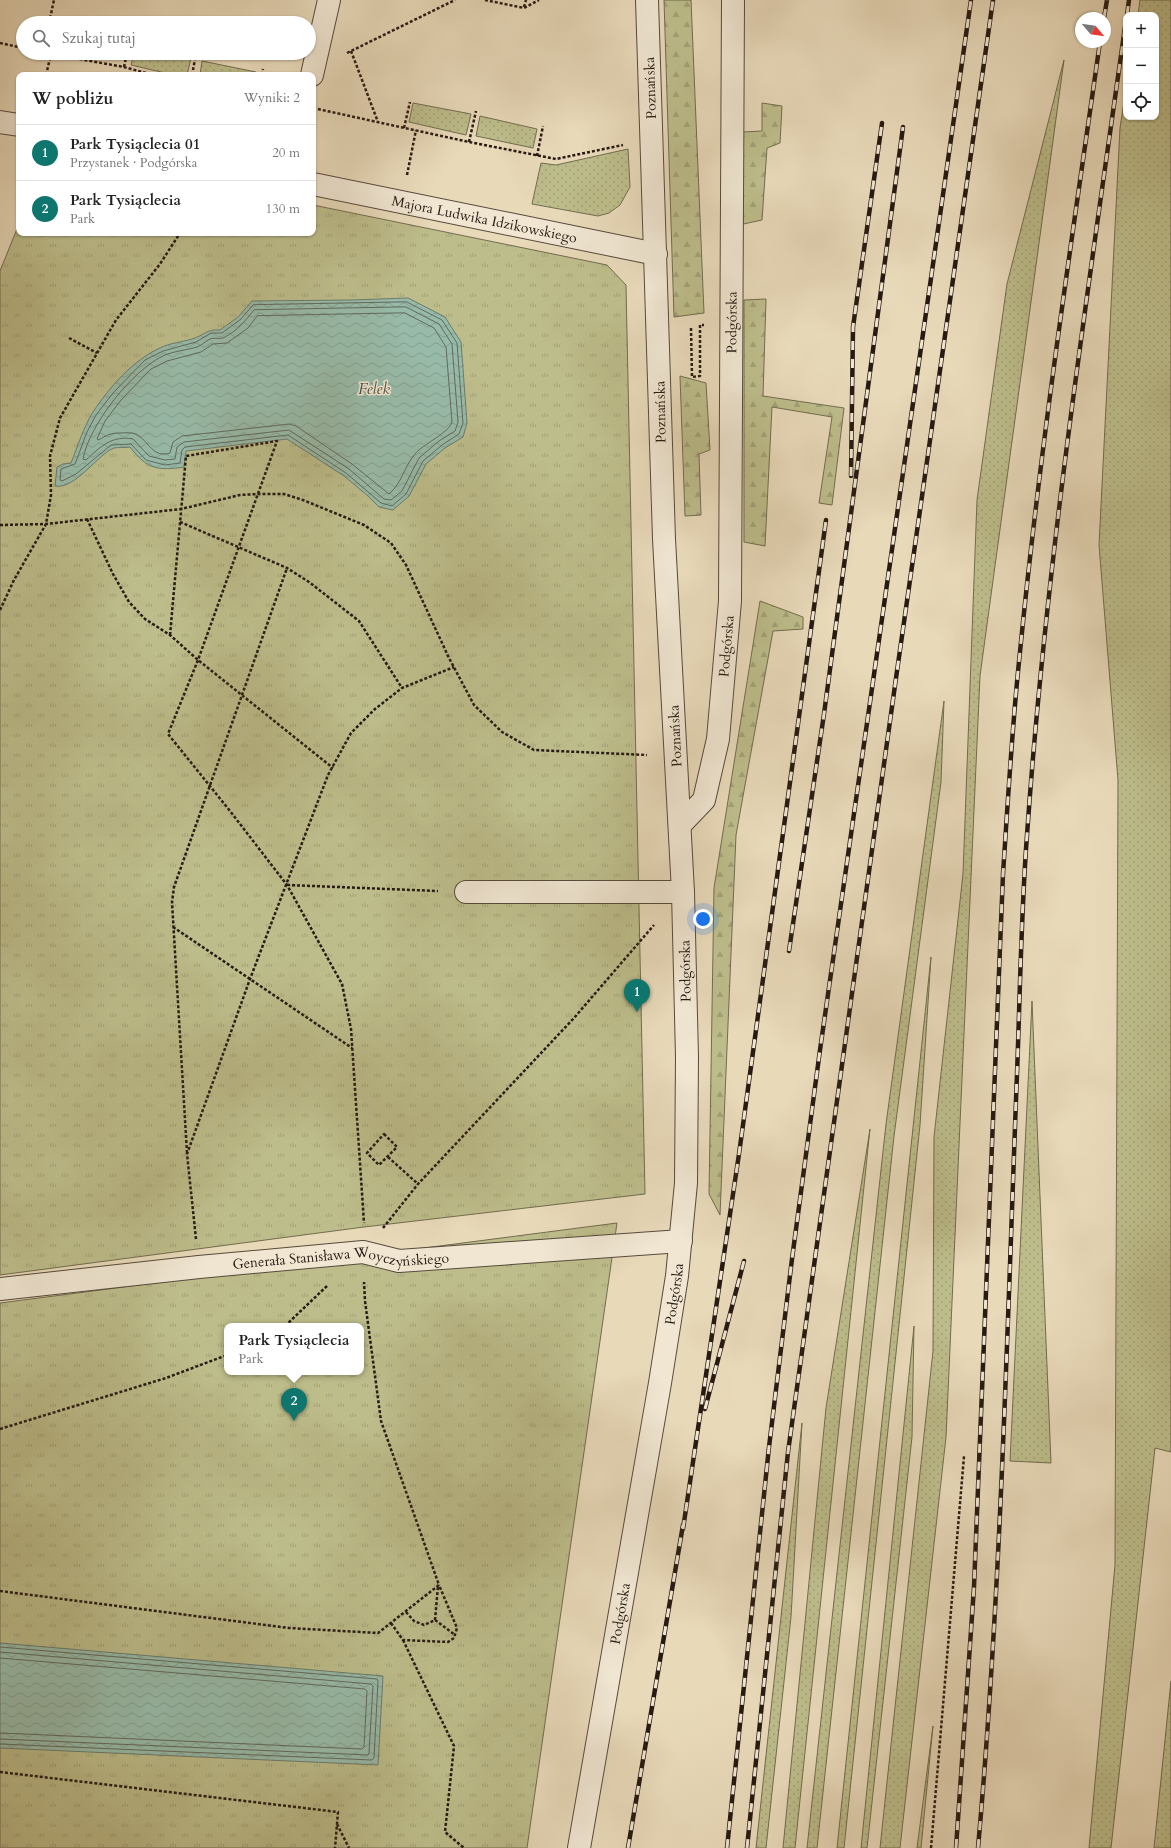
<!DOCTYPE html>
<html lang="pl">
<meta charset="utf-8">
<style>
body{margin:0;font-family:Cardo,serif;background:#f2f2f2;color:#222}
.controls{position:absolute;right:12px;top:12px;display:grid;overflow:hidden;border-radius:8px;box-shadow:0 1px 3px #0004}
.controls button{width:36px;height:36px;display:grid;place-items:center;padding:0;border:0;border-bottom:1px solid #e0e0e0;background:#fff;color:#222;font:20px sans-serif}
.compass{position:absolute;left:1075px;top:12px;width:36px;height:36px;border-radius:50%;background:#fff;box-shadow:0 1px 3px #0004;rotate:119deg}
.you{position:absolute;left:703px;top:919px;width:14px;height:14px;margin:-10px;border:3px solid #fff;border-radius:50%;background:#1a73e8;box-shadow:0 0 0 6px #1a73e833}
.badge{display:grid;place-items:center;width:26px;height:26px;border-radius:50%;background:#0f766e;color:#fff;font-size:13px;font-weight:700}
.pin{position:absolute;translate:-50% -33px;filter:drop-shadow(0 1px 2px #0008)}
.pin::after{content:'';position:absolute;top:21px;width:14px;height:12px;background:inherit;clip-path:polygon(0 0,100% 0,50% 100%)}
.popup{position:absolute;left:224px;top:1323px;width:140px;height:52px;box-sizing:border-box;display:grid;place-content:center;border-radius:8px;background:#fff;filter:drop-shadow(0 1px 3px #0005);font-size:13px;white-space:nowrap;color:#767676}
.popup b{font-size:15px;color:#222}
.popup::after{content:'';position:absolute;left:50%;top:100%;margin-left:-8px;border:8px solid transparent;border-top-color:#fff}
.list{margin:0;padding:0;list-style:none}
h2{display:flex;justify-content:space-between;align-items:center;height:52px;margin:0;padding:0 16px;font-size:17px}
h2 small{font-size:13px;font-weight:400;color:#767676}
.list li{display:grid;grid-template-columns:26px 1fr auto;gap:12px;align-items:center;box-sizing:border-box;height:56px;padding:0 16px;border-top:1px solid #e0e0e0}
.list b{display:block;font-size:15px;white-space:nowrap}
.list p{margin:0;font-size:13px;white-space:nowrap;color:#767676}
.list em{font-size:13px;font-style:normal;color:#767676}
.icon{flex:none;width:22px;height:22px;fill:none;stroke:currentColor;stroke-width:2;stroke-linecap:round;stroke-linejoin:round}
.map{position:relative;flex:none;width:1171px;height:1848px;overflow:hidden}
.search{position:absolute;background:#fff;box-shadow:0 1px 3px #0004;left:16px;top:16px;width:300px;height:44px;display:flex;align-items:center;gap:10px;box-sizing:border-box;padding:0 14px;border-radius:22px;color:#767676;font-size:15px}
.panel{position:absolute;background:#fff;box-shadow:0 1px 3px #0004;left:16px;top:72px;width:300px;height:164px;border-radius:8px}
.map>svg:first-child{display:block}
</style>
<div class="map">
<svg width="1171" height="1848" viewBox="0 0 1171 1848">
<defs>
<pattern id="grass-dots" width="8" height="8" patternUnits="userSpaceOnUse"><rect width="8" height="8" fill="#bdbd8b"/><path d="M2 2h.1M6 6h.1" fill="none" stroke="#a2a277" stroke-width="1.8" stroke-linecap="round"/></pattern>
<pattern id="forest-firs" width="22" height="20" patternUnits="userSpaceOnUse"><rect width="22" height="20" fill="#bdbd8b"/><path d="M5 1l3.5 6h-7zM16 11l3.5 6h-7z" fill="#a2a277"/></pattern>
<pattern id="park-tufts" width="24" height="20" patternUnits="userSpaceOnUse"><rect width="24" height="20" fill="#bdbd8b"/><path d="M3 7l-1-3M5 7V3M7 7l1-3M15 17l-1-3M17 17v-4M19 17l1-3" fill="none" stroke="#a2a277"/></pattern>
<pattern id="water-waves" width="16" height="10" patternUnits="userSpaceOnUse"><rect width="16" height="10" fill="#98bba9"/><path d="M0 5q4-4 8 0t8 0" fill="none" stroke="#83a091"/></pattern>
</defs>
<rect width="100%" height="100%" fill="#e8d9b9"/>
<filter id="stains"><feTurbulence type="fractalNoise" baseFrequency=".005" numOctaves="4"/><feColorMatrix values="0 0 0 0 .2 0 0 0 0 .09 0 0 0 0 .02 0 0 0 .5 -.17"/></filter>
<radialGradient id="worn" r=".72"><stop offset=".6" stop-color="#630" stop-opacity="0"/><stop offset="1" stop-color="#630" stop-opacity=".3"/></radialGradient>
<path fill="url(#grass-dots)" stroke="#726c4f" d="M1140,0h31v1452l-16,-4 -44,400h-22l26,-283 3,-785 -19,-235 21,-417 6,-39v28h30v-102h-18z
M134,53h34l23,5 -4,17h-13l-43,-10z
M1064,60l-84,616 -34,761 -46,411h-20l53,-497 1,-214 29,-263 14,-374 30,-216z
M202,61l54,11v3h-56z
M413,103l58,11 -5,21 -57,-13z
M480,116l57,13 -4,19 -57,-12z
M628,149l2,38 -10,18 -11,8 -11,3 -66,-12 9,-41 15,2z
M944,701l-3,81 -47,354 -77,712h-10l79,-724z
M931,957l-11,168 -76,723h-7z
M1032,1001l19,462 -41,-2z
M870,1129l-75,719h-12l43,-440z
M914,1326l-2,111 -45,411h-6z
M802,1423l-11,194 -25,231h-10z
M1171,1681v167h-17z
M933,1726l-12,122h-4z"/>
<path fill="url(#forest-firs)" stroke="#726c4f" d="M664,0h27l13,313 -30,4z
M762,103l20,3 -2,37 -13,5 -5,72 -23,5 4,-93 19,-1z
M766,299l-3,97 81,12 -12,97 -13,-2 13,-86 -60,-10 -7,139 -21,-4v-242z
M680,376l26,7 4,67 -11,4 2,61 -16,1z
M760,601l43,16v12l-30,2 -37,204 -16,380 -11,-21 5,-306z"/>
<path fill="url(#park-tufts)" stroke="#726c4f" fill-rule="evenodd" d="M313,205l294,60 19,20 19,909 -281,33 -364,48v-1004l19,-47v9h294z
M617,1223l-90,625h-527v-545zM227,1326h134v46h-134z"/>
<path fill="url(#water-waves)" stroke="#6b7b6d" d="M408,298l37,19 16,25 6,81 -4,14 -18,11 -19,16 -17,32 -16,14 -14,-3 -11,-11 -24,-20 -57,-37 -101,12 -2,16c-27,4 -37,2 -54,-20 -5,1 -12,0 -16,1 -15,5 -39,42 -59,38l2,-19 6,-3 8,-1c7,-17 12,-35 22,-51 16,-24 40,-52 67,-64 10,-5 22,-6 32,-9 13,-4 14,-10 28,-9l18,-13 14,-16 99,-1z
M0,1643l383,33 -5,89 -378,-17z"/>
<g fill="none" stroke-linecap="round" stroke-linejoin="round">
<path stroke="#606a5e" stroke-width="1" d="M407,302l35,18 15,23 6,80 -4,11 -17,11 -19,16 -17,33 -14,12 -11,-3 -35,-30 -58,-38 -103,12 -3,3 -2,13 -15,2 -19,-5 -15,-16 -20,1 -35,29 -14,7 -2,-1 1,-11 14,-5 12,-32 9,-17 17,-22 32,-33 18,-9 33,-9 15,-9h11l19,-14 12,-14z
M406,307l33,17 13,20 6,78 -3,9 -16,10 -20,17 -17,33 -11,9 -7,-1 -35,-30 -60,-39 -105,12 -7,5 -2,12 -10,1 -16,-4 -16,-17c-21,-4 -33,8 -47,21l-3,-1c6,-34 50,-90 82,-104 10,-4 22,-5 32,-8 5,-2 9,-6 13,-8 5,-2 10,1 15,-2 13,-7 20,-16 29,-27z
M405,313l29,15 12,19 6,75c-3,11 -29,22 -37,32 -11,13 -13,29 -26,40l-37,-30 -56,-38 -7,-2 -107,12 -9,6 -3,11c-17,6 -22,-13 -34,-19 -5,-2 -11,-1 -16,-1 -9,0 -14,2 -21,7l-2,-1 8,-18 16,-21 30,-31 16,-8 34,-9 12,-8 14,-1 21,-15 9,-12z
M0,1647l377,32 1,2 -4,77 -2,2 -372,-16
M0,1652l371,32 2,2 -4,67 -1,2 -368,-16
M0,1658l365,31 2,2 -3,56 -2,2 -362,-16"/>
<defs>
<g id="minor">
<path d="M312,75l17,-75"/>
<path d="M0,122l19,3"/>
<path id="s1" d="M313,184l343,70"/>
<path id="s2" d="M681,824l23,-24 14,-61 12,-138 3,-601"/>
<path d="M466,892h217"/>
<path id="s3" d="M0,1289l199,-22 164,-15 36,9 282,-20"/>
<path id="s4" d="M579,1848l81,-465 17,-107 9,-93 1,-126 -4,-165 -19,-353 -17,-539"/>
</g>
</defs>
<use href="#minor" stroke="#574a3c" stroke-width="24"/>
<path stroke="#271a13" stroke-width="2.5" stroke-dasharray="3 2" stroke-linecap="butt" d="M485,0l39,8 15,-8
M524,7l2,-7
M49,23l5,-23
M0,43l23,5
M351,51l27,71
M45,53l79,14 29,8
M347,53l108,-53
M124,67l3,-14
M46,75l5,-21
M192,75l4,-21
M262,75l1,-6
M313,108l156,34 87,17 67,-14
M404,128l6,-26
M469,142l7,-31
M537,156l6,-30
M407,175l9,-45
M691,328l1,49 8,-1v-51h4
M69,338l28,15
M87,519l26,55 16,28 16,17 25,16 28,25 135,108
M180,522l107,46 22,14 50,39 43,67
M0,525l46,-1 135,-15 59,-14 18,-1h26l19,6 61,25 27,18 15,22 43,93 25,47 28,27 32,18 113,5
M0,610l14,-30 32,-56 5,-29 -1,-39 10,-38 56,-98 44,-56 20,-31
M170,635l16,-179 91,-15 -79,219 -30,74 62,77 57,74 55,99 9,45 13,194
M287,885l151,6
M173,927l179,121
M384,1134l13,13 -18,18 -12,-12z
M187,1153l-15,-251 2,-15 113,-319
M388,1157l30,27
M383,1228l35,-44 156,-166 80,-93
M196,1239l-9,-85 63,-175 78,-204 23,-42 24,-24 27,-21 52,-21
M285,1326l43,-41
M0,1429l166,-51 61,-23
M0,1591l289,37 89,5 61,-48 -58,-164 -16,-120 -1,-19
M406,1612l8,9 10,4 11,-5 20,15
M435,1620l3,-34
M391,1623l12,17 45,2 6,-4 3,-10 -18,-43
M403,1640l51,106 -9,86 19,16
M0,1772l338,40 -3,36
M337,1824l12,24
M931,1848l33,-392"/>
<use href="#minor" stroke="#f0e6d2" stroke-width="22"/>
<defs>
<path id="rail" d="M1127,15l2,-15
M1104,18l3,-18
M851,476l2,-149 29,-204
M789,951l35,-237 79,-587
M705,1409l39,-148
M683,1529l56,-375 87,-634
M628,1848l55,-323
M727,1848l42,-401 23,-188 28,-209 151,-1050
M747,1848l41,-396 109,-781 96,-671
M956,1848l18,-261 29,-713c5,-74 9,-148 17,-222 20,-204 51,-407 80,-610
M978,1848c23,-257 29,-516 39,-774 3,-79 4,-160 10,-239 19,-273 61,-544 99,-815"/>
</defs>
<use href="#rail" stroke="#271a13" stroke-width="4.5"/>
<use href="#rail" stroke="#f0e6d2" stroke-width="3" stroke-dasharray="9" stroke-linecap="butt"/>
</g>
<g text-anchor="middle" stroke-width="3" stroke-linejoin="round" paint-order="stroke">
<g font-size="14" fill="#271a13" stroke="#f0e6d2">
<text transform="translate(650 88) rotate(-92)" y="5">Poznańska</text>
<text dy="5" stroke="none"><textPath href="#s1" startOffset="175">Majora Ludwika Idzikowskiego</textPath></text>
<text dy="5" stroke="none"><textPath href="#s2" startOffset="513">Podgórska</textPath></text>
<text transform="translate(660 412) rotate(-91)" y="5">Poznańska</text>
<text dy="5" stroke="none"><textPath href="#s2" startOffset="189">Podgórska</textPath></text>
<text transform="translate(675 736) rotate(-93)" y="5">Poznańska</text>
<text transform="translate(685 971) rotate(-91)" y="5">Podgórska</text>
<text dy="5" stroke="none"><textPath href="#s3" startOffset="343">Generała Stanisława Woyczyńskiego</textPath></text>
<text dy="5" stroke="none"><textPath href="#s4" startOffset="562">Podgórska</textPath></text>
<text dy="5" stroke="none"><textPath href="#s4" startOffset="238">Podgórska</textPath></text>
</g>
<g font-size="15" font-style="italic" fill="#494a40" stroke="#f0e6d2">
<text x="374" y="394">Felek</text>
</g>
</g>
<rect width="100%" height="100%" filter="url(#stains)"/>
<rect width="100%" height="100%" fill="url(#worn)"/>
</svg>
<div class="controls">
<button>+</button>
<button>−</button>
<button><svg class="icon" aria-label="locate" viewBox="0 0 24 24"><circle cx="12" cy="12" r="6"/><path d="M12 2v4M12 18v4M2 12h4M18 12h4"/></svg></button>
</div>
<svg class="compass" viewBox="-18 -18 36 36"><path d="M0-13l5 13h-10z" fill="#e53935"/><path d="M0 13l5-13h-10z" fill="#767676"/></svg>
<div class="you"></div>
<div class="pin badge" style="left:637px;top:1012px">1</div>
<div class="pin badge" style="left:294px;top:1421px">2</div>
<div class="popup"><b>Park Tysiąclecia</b>Park</div>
<div class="search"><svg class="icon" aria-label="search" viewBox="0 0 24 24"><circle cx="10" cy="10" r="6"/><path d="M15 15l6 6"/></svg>Szukaj tutaj</div>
<section class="panel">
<h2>W pobliżu<small>Wyniki: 2</small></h2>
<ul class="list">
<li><span class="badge">1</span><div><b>Park Tysiąclecia 01</b><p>Przystanek · Podgórska</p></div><em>20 m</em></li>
<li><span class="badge">2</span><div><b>Park Tysiąclecia</b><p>Park</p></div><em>130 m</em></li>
</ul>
</section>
</div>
